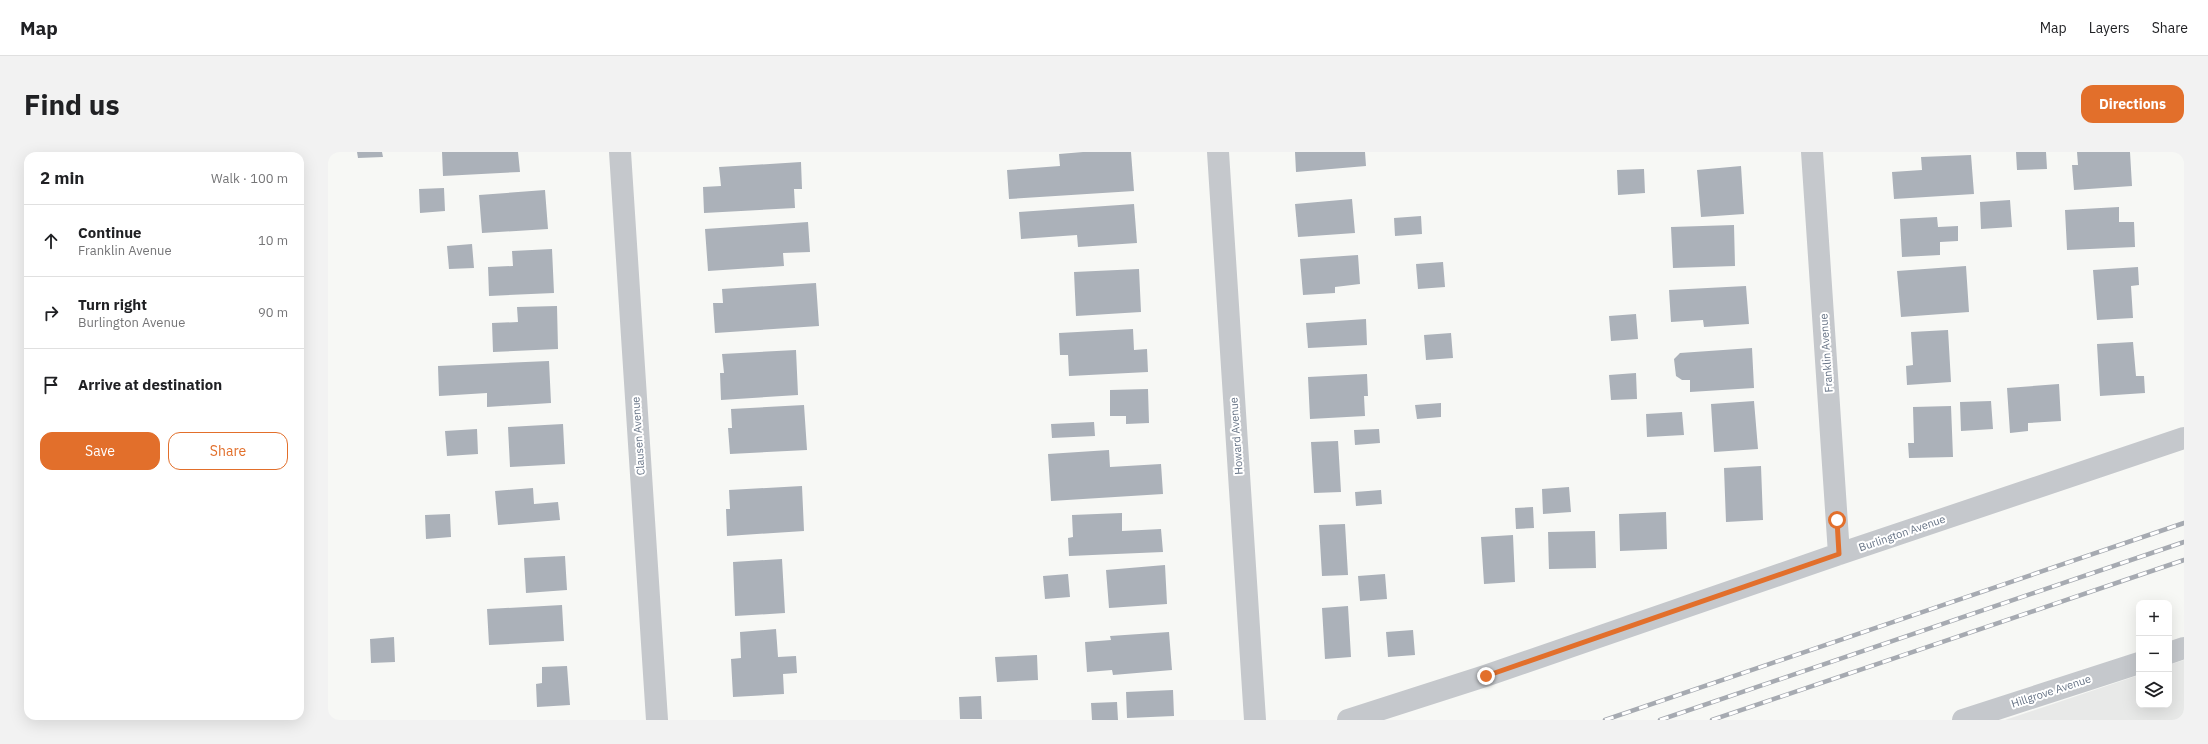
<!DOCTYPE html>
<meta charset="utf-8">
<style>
body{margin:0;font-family:"IBM Plex Sans",sans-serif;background:#f2f2f2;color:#202124}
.controls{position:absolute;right:12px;bottom:12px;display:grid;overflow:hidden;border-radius:8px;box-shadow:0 4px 16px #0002}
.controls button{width:36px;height:36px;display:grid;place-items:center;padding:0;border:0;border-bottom:1px solid #e0e0e0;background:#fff;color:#202124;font:20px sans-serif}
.stop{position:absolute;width:12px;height:12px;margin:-9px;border:3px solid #e26f2b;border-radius:50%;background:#fff}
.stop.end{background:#e26f2b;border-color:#fff;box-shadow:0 1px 4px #0008}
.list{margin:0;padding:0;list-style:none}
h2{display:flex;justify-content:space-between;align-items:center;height:52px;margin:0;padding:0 16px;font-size:17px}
h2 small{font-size:13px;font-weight:400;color:#757577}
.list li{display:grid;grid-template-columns:26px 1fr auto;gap:12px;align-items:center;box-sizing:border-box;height:72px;padding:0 16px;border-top:1px solid #e0e0e0}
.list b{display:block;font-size:15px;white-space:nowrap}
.list p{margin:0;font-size:13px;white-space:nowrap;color:#757577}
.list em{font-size:13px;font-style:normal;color:#757577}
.actions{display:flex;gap:8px;padding:12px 16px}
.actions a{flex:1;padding:9px 0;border:1px solid #e26f2b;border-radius:12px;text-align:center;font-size:14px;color:#e26f2b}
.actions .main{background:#e26f2b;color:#fff}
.icon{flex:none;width:22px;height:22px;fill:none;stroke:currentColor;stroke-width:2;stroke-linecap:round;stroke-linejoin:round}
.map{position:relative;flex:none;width:1856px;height:568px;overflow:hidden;border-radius:12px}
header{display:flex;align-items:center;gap:24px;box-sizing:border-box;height:56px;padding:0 20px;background:#fff;border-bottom:1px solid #e0e0e0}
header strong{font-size:19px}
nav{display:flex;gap:22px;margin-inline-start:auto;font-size:14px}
.intro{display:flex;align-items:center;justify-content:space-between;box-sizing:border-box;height:96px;padding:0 24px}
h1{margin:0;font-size:28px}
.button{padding:10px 18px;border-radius:12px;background:#e26f2b;color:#fff;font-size:14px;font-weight:700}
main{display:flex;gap:24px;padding:0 24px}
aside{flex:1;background:#fff;border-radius:12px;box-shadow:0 4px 16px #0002}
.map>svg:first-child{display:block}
</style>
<header>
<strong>Map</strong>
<nav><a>Map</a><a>Layers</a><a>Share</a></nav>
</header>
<div class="intro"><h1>Find us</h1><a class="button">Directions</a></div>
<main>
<aside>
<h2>2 min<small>Walk · 100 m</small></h2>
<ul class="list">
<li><svg class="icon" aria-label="ahead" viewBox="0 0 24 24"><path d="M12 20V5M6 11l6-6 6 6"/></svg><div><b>Continue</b><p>Franklin Avenue</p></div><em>10 m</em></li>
<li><svg class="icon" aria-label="right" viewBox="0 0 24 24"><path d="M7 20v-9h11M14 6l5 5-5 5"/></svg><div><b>Turn right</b><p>Burlington Avenue</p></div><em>90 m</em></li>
<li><svg class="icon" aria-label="arrive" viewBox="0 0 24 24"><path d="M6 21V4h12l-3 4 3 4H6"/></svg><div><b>Arrive at destination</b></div></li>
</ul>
<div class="actions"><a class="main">Save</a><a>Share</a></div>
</aside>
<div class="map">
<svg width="1856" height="568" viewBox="0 0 1856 568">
<rect width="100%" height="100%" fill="#f7f8f5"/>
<path fill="#e8e9e8" d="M1856,508v60h-179l134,-45v30h30v-40z"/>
<path fill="#abb1b9" d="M29,0h25l1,5 -25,1z
M114,0h76l2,20 -77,4z
M755,0h48l3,39 -125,8 -2,-29 53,-4 -1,-12z
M967,0h70l1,14 -70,6z
M1688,0h30l1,17 -30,1z
M1749,0h53l2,34 -58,4 -2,-25h6z
M1643,3l3,39 -80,5 -2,-27 30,-2 -1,-13z
M473,10l1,27h-8l1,19 -91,5 -1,-26 18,-1 -2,-19z
M1413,14l3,48 -43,3 -4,-47z
M1316,17l1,24 -27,2 -1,-25z
M116,36l1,23 -25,2 -1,-24z
M217,38l3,39 -66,4 -3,-38z
M1024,47l3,34 -57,4 -3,-33z
M1682,48l2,27 -31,2 -1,-27z
M806,52l3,39 -59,4 -1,-12 -56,4 -2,-27z
M1791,55v15h15l1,25 -68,3 -2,-40z
M1093,64l1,18 -27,2 -1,-18z
M1609,65l1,10 20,-1v15l-18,1v13l-38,2 -2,-38z
M480,70l2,30 -27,1 1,13 -76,5 -3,-42z
M1406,73l1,41 -62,2 -2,-41z
M144,92l2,24 -25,1 -2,-23z
M224,97l2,44 -65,3 -1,-29 25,-1 -1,-15z
M1030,103l2,29 -25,3v6l-32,2 -3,-36z
M1115,110l2,25 -27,2 -2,-25z
M1638,114l3,46 -68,5 -4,-46z
M1810,115l1,18 -8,1 2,32 -36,2 -4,-50z
M811,117l2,43 -65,4 -2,-44z
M488,131l3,43 -104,7 -2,-30h10l-1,-14z
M1418,134l3,38 -45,3 -1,-7 -32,2 -2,-32z
M229,154l1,43 -65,3 -1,-29 26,-1 -1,-15z
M1308,162l2,25 -27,2 -2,-25z
M1038,167l1,26 -59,3 -2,-25z
M805,177l1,21 13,-1 1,23 -79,4 -1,-21h-8l-1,-22z
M1620,178l3,52 -44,3 -1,-19 7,-1 -2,-33z
M1123,181l2,25 -27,2 -2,-25z
M1805,190l3,34h8l1,17 -45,3 -3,-52z
M1424,196l2,40 -64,4v-12h-8l-6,-4 -2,-17 6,-6z
M468,198l2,45 -77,5 -1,-27h4l-2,-19z
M221,209l2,42 -64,4v-14l-48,3 -1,-30z
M1308,221l1,26 -26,1 -2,-25z
M1039,222l1,22h-4l1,20 -55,3 -2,-42z
M1731,232l2,37 -33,2v8l-18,2 -3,-45z
M820,237l1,34 -23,1v-8h-16v-26z
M1426,249l4,48 -44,3 -3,-48z
M1663,249l2,28 -32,2 -1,-29z
M1113,251v14l-24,2 -2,-14z
M476,253l3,45 -77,4 -2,-26h4l-1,-19z
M1623,254l2,51 -44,1 -1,-15h6l-1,-36z
M1354,260l2,23 -37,2 -1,-23z
M766,270l1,14 -43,2 -1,-14z
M235,272l2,40 -55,3 -2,-40z
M149,277l1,25 -31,2 -2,-25z
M1051,277l1,14 -25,2 -1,-15z
M1010,289l3,51 -27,1 -3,-51z
M781,298l1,17 51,-3 2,30 -112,7 -3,-47z
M1433,314l2,54 -37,2 -2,-54z
M474,334l2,45 -77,5 -1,-27h4l-1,-19z
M1241,335l2,25 -28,2 -1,-25z
M205,336l1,16 24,-2 2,18 -62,5 -3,-34z
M1053,338l1,14 -26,2 -1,-14z
M1205,355l1,21 -18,1 -1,-21z
M1338,360l1,37 -47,2 -1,-37z
M794,361v18l39,-2 2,23 -94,4 -1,-18 5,-1 -1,-22z
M122,362l1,23 -25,2 -1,-24z
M1017,372l3,51 -26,1 -3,-51z
M1267,379l1,37 -47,1 -1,-37z
M1185,383l2,47 -31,2 -3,-47z
M237,404l2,34 -41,3 -2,-35z
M454,407l3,54 -50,3 -2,-54z
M837,413l2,39 -58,4 -3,-38z
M740,422l2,23 -25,2 -2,-23z
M1057,422l2,25 -27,2 -2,-25z
M234,453l2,36 -75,4 -2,-36z
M1020,454l3,51 -26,2 -3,-51z
M448,477l2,28 18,-1 1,17 -14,1 1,20 -51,3 -2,-38 10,-1 -1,-26z
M1085,478l2,25 -27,2 -2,-25z
M841,480l3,38 -59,5 -1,-5 -25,2 -2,-30 26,-2 -1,-4z
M66,485l1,25 -24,1 -1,-24z
M709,503l1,25 -41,2 -2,-25z
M239,514l3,39 -33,2 -1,-23 6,-1v-16z
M845,538l1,26 -47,2 -1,-26z
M653,544l1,23h-22l-1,-22z
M789,550l1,18h-26l-1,-17z"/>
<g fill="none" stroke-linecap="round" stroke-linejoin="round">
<path stroke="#c5c8cc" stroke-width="22" d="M292,0l37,568
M890,0l37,568
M1484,0l27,402
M1841,501l15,-5
M1020,568l137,-44 354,-122 345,-116
M1635,568l176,-57"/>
<defs>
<path id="rail" d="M1277,568l579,-197
M1332,568l524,-178
M1384,568l472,-160"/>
</defs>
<use href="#rail" stroke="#a6aab1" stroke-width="4.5"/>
<use href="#rail" stroke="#fff" stroke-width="3" stroke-dasharray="9" stroke-linecap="butt"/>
</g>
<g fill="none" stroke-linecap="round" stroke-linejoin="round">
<path stroke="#e26f2b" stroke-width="5" d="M1158,524l353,-122 -2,-34"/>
</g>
<g text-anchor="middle" stroke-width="4" stroke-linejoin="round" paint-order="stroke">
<g font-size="11" fill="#677486" stroke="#fff">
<text transform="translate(1498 201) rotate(-94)" y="4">Franklin Avenue</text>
<text transform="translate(310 284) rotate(-94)" y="4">Clausen Avenue</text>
<text transform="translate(908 284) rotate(-94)" y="4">Howard Avenue</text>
<text transform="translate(1574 381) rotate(-19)" y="4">Burlington Avenue</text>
<text transform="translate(1723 539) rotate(-18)" y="4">Hillgrove Avenue</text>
</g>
</g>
</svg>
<div class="controls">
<button>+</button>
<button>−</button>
<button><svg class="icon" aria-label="layers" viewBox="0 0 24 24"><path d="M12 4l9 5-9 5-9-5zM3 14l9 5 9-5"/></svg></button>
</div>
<div class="stop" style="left:1509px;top:368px"></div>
<div class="stop end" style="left:1158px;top:524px"></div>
</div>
</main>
